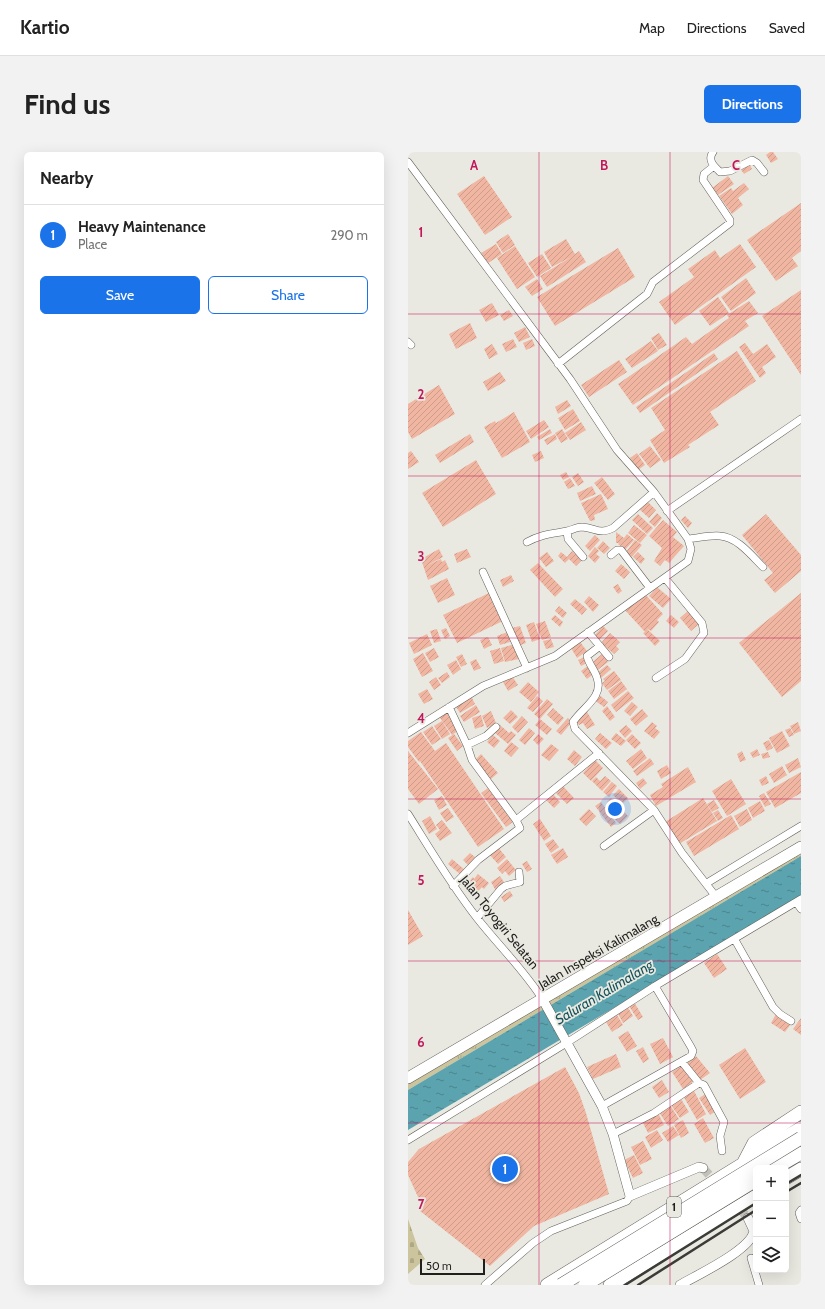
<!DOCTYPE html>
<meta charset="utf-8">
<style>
body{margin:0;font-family:Cabin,sans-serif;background:#f2f2f2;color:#222}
.controls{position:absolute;right:12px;bottom:12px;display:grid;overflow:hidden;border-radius:6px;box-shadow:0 4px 16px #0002}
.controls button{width:36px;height:36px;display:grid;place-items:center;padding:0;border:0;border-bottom:1px solid #e0e0e0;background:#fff;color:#222;font:20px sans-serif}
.scale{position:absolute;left:12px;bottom:10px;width:65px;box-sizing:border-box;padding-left:4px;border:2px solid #1f1f1c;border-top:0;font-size:11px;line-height:14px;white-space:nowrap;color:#1f1f1c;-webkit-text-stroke:3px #eae9e1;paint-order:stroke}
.you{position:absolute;left:207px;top:657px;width:14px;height:14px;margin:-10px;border:3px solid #fff;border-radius:50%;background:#1a73e8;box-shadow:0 0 0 6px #1a73e833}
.badge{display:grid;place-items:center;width:26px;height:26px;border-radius:50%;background:#1a73e8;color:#fff;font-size:13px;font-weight:700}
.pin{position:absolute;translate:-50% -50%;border:2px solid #fff;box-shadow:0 1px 4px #0006}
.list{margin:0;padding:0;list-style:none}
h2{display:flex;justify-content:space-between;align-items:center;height:52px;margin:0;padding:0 16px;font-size:17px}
h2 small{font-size:13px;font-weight:400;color:#767676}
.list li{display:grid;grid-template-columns:26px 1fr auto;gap:12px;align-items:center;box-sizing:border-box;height:60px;padding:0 16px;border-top:1px solid #e0e0e0}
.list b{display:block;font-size:15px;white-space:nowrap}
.list p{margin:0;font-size:13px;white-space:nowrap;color:#767676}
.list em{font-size:13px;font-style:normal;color:#767676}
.actions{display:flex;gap:8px;padding:12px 16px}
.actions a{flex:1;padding:9px 0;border:1px solid #1a73e8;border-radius:6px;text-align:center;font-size:14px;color:#1a73e8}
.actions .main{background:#1a73e8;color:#fff}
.icon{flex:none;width:22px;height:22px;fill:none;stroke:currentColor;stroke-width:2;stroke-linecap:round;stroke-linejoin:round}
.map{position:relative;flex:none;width:393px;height:1133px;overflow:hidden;border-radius:6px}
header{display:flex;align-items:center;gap:24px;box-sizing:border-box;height:56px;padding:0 20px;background:#fff;border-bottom:1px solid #e0e0e0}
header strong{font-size:19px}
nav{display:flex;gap:22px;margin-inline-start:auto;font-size:14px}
.intro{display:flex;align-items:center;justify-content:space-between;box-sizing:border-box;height:96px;padding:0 24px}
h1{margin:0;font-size:28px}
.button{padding:10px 18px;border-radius:6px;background:#1a73e8;color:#fff;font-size:14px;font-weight:700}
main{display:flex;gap:24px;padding:0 24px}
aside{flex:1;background:#fff;border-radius:6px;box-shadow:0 4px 16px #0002}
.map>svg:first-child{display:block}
</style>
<header>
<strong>Kartio</strong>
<nav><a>Map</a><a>Directions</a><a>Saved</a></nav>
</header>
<div class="intro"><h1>Find us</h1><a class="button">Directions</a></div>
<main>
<aside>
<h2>Nearby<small></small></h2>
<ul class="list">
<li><span class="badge">1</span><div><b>Heavy Maintenance</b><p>Place</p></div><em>290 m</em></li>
</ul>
<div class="actions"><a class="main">Save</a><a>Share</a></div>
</aside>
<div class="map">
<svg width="393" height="1133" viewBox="0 0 393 1133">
<defs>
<pattern id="grass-tufts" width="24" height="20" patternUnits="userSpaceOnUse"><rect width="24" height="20" fill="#cbc49c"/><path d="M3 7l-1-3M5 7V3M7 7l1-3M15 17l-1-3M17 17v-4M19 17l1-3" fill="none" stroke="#aea886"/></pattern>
<pattern id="cemetery-stones" width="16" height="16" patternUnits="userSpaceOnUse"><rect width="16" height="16" fill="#cbc49c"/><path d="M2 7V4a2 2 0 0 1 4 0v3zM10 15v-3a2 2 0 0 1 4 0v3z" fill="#aea886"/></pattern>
<pattern id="water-ripples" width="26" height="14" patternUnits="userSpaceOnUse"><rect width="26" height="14" fill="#5ba3ae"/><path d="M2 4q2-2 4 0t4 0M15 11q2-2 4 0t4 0" fill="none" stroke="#4b848d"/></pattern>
<pattern id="building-hatch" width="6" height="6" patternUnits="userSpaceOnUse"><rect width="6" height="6" fill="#f0b6a2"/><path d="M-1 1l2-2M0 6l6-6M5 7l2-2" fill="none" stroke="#cd9c8b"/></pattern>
</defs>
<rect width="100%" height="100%" fill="#eae9e1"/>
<path fill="url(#grass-tufts)" d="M393,695v9l-393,234v-12l139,-76z"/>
<path fill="url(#cemetery-stones)" d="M0,1067l10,29 7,11 -17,15z"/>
<path fill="url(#water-ripples)" d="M393,704v41l-393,233v-40z"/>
<path fill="url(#building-hatch)" d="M362,0h3l5,7 -7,4 -5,-8z
M341,11l3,6 -8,5 -4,-6z
M76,24l28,41 -27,18 -28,-41z
M320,24l6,8 -16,11 -6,-7z
M336,31l5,6 -11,9 5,7 -11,9 -13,-18 12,-8 2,3z
M393,51v48l-9,7 6,8 -22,15 -29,-41z
M100,82l7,11 -12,8 -7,-11z
M158,87l9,15 4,-3 7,11 -39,25 -7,-11 31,-19 -19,10 -8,-15z
M88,92l6,10 -14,9 -7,-10z
M332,92l16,23 -81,58 -16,-23 35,-25 -6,-8 27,-19 5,8z
M107,94l20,31 -18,12 -20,-31z
M210,96l17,29 -80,49 -18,-29z
M134,102l9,14 -14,9 -9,-14z
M338,126l10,15 -25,18 -10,-14z
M129,127l6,10 -11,7 -7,-9z
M393,138v85l-39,-59z
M310,145l11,16 -19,13 -11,-15z
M341,149l9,12 -13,8 4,5 -116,79 -15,-21 68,-47 6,7 37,-26 -2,-3z
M84,151l7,12 -13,7 -7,-12z
M101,158l4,6 -9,5 -4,-6z
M62,171l7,15 -21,11 -7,-15z
M117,175l5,10 -11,5 -5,-9z
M251,181l8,12 -9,5 -7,-12z
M105,187l4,8 -11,5 -4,-8z
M124,187l3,7 -9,4 -3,-7z
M243,189l7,10 -26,17 -7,-9z
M337,191l8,11 14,-10 9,13 -14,10 4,6 -6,5 -21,-31z
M84,192l6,10 -9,5 -5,-10z
M329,199l19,30 -46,31 9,13 -31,20 2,2 -26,16 -14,-23 15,-10 -14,-22z
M306,201l4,6 -78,54 -4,-6z
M211,208l8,12 -38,25 -8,-12z
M92,220l6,9 -18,10 -5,-9z
M31,233l16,29 -43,25 -4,-7v-28z
M159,248l4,6 -13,8 -3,-7z
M165,257l7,12 -15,9 -7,-12z
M106,260l16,30 -28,16 -18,-31 11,-6 1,2z
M136,268l5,7 -18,12 -5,-8z
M173,270l5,8 -16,10 -5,-7z
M142,277l2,4 -13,7 -2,-3z
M154,277l6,10 -7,4 -6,-10z
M62,282l4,8 -34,21 -5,-8z
M147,282l2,5 -10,6 -3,-5z
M242,294l11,14 -11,8 -11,-14z
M3,299l8,11 -11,7v-16z
M133,299l3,7 -9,4 -3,-7z
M229,301l8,12 -7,5 -8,-12z
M68,308l20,34 -53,33 -21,-34z
M158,320l3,5 -6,3 -3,-5z
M170,321l6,9 -6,4 -6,-9z
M194,325l13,17 -7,6 -14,-17z
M162,326l5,8 -7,3 -4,-7z
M184,334l4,8 -16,7 -3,-8z
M193,342l7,15 -14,6 1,5 -5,1 -9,-18z
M239,349l9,9 -7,8 -10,-9z
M249,361l5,5 -7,9 -6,-5z
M230,362l15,14 -6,6 -15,-14z
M358,362l35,41v16l-26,22 -11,-13 9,-7 -31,-38z
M277,364l7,7 -4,5 -7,-8z
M255,368l14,12 -4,5 11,9 -15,17 -4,-3 -5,6 -6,-5 8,-13 -13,-12z
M226,373l13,10 -7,8 -12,-10z
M208,380l8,6 3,-4 7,6 -9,10 -7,-6 1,-1h-3z
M187,383l5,5 -10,11 -5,-5z
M227,388l7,5 -10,12 -6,-5z
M195,389l7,7 -6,6 -7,-6z
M187,395l4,4 -3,3 4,3 -5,6 -7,-7z
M31,397l4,8 -17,9 15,-7 1,3 3,-2 4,9 -21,11 -7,-21z
M59,397l4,8 -14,6 -3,-9z
M164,399l10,9 -6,6 -7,-7 -4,4 -7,-7 3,-4 6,5z
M139,400l7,9 -8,6 -7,-9z
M230,400l7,7 -4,5 -8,-7z
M130,411l25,26 -8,8 -25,-27z
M213,412l9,8 -6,7 -9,-8z
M103,423l3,6 -11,6 -3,-7z
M39,426l8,17 -17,8 -8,-17z
M210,432l4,7 -4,3 -5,-7z
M249,435l14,12 -8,9 -14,-12z
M83,440l14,28 -48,23 -14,-28z
M393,441v88l-19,16 -43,-54z
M237,442l18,20 -6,6 2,2 -8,9 -5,-3 14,13 -5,5 -12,-13 2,-1 -21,-23z
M181,444l10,9 -6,7 -9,-10z
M167,447l12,10 -5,6 -12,-11z
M151,454l8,7 -4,5 -8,-7z
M281,458l11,13 -9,8 -11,-13z
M147,463l8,7 -3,5 -9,-8z
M263,463l8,7 -5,6 -8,-7z
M137,469l6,16 -9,3 -6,-16z
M126,470l6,17 -8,3 -6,-17z
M112,474l6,17 -8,3 -6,-18z
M195,474l5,5 -9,9 -5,-4z
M38,476l4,8 -5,3 -4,-9z
M29,477l4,12 -7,2 -4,-12z
M102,479l3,10 -13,4 -3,-9z
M202,481l10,9 -4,4 3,3 -5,5 -13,-11z
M19,482l5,11 -18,9 -5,-11z
M80,485l4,8 -8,4 -4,-9z
M143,487l3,8 -8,2 -3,-8z
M172,490l7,9 -10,7 -6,-10z
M107,492l4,15 -14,3 -4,-14z
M26,496l5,9 -9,5 -5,-9z
M92,496l4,13 -10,3 -4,-13z
M15,501l10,18 -11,6 -9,-18z
M54,502l5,10 -6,3 -5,-10z
M194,502l6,8 -13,10 -6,-7z
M176,505l3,6 -6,3 -3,-6z
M68,507l5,9 -7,3 -4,-9z
M48,508l5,9 -8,6 -6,-10z
M181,513l6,8 -8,6 -6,-8z
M199,513l4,4 -10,9 -4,-5z
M206,519l7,9 -14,10 -5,-7 3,-2 -2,-2z
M39,520l3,5 -8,6 -4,-5z
M104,524l6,9 -10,6 -5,-9z
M28,525l5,8 -7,5 -5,-8z
M213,529l6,8 -13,10 -6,-8z
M120,530l11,10 -8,10 -12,-10z
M19,537l6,10 -9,5 -6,-10z
M220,539l6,7 -18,14 -5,-7z
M190,542l10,8 -4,5 -10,-7z
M63,544l4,8 -15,9 -5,-8z
M129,544l6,5 -10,11 -6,-4z
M139,547l6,5 -13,15 -6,-5z
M224,550l6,5 -8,9 -6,-5z
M68,553l4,7 -16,10 -4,-6z
M199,554l8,11 -5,4 -8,-10z
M145,556l11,10 -6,7 -11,-10z
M234,557l6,7 -12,10 -6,-7z
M37,558l14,20 -7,5 -14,-20z
M103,558l7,7 -8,7 -7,-6z
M83,559l5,12 -9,5 -5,-12z
M179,560l8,13 -8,4 -4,-6 -4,2 -4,-6z
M73,563l3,11 -9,3 -3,-11z
M114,564l6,6 -10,11 -6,-6z
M160,566l4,4 -11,13 -5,-4z
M132,567l12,10 -5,6 -12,-10z
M34,569l8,13 -8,5 -8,-13z
M244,570l5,4 -2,2 5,4 -6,7 -10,-8z
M390,570l3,9 -7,3 -4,-8z
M92,573l9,8 2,-2 5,4 -8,9 -14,-12z
M218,573l6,6 -7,7 -6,-7z
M24,574l9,13 -9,6 -9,-13z
M121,576l6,5 -10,12 -6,-5z
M382,576l4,7 -5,2 -4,-7z
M374,579l8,15 -13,7 -8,-15z
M13,580l14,19 11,-8 58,86 -26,18 -58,-86 -1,1 -11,-15v-6z
M192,581l12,10 -6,6 -11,-10z
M208,581l10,8 -5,5 -10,-7z
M46,582l9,12 -6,5 -9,-13z
M130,582l6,5 -6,6 -5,-5z
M224,582l9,9 -6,6 -9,-9z
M85,583l7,6 -6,7 -7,-6z
M361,588l4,8 -6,3 -4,-8z
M103,590l8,6 -8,9 -7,-6z
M143,592l8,6 -10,11 -8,-6z
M233,597l6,9 -14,11 -7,-8z
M349,597l3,6 -7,3 -3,-5z
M166,598l8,7 -7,9 -8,-7z
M0,599l30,38 -19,15 -11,-15z
M334,599l4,9 -6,2 -3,-8z
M360,600l2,5 -7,2 -2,-5z
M73,602l17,19 -7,6 -2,-3 -2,2 -5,-6 2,-2 -9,-10z
M242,606l4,6 -17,12 -4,-5z
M390,606l3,9 -12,6 -4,-8z
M187,608l8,8 -12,13 -8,-8z
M259,613l4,8 -10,6 -4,-8z
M374,614l5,9 -13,8 -5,-9z
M280,615l8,15 -40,24 -6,-11 13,-8 -2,-3z
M393,620v21l-26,15 -9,-16z
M197,624l6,5 -9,10 -10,-10 4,-4 4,4z
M358,624l3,7 -7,3 -3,-6z
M235,626l4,5 -7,6 -4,-6z
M323,627l15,25 -19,12 -15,-25z
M204,630l5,4 -8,11 -6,-5z
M155,634l11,12 -7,6 -11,-11z
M80,636l25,34 -7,5 -25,-34z
M211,637l9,9 -6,6 -9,-9z
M144,641l8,9 -6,6 -9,-9z
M356,641l7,11 -6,3 -6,-11z
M34,644l5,9 -8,5 -5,-10z
M203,646l17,18 -8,8 -9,-8 5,-5 -9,-9z
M295,646l14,23 -38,23 -14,-22z
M306,648l5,8 -7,4 -5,-8z
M352,649l5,10 -12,7 -5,-10z
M193,650l15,21 -5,4 -16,-21z
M40,656l6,9 -8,5 -6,-9z
M181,657l7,7 -10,10 -7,-7z
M339,657l5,11 -12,7 -6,-11z
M310,658l5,8 -5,3 -5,-8z
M323,663l8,14 -45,27 -8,-14z
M22,664l7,13 -8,5 -7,-13z
M132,667l11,17 -7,5 -11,-17z
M34,668l10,13 -12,8 -5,-7 5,-4 -4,-5z
M145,687l6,8 -8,6 -6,-9z
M89,694l9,11 -8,7 -10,-11z
M155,696l5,9 -11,7 -6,-9z
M62,701l6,5 -7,8 -6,-6z
M44,707l13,11 -4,5 -13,-11z
M99,707l9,11 -7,6 -4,-5 -3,3 -5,-6z
M119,709l5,8 -5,3 -5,-8z
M70,722l11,9 -5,6 -2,-2 -8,9 -10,-9 9,-10 1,2z
M92,724l6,9 -10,6 -5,-9z
M102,739l3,5 -9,6 -3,-5z
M0,758l15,26 -15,9z
M309,802l10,15 -13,9 -10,-15z
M226,850l9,15 -5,3 -9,-14z
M219,854l6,10 -10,7 -6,-11z
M368,862l15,10 -6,8 -14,-9z
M209,863l6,10 -11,7 -6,-10z
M393,866v17l-8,-6z
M220,879l9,15 -10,6 -9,-15z
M255,886l10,19 -13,7 -10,-20z
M235,895l6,12 -6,4 -7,-12z
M337,896l21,34 -26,17 -21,-34z
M208,902l5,13 -28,12 -6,-12z
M288,904l14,17 -10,7 -14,-16z
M273,914l12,16 -10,7 -11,-17z
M157,915l14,26 7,20 23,81 -75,32 -44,40 -70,-55 3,-3 -15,-33v-13l11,-13z
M254,928l7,12 -10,6 -7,-11z
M284,935l14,27 -9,6 -15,-26z
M299,941l10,17 -7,5 -11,-17z
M273,947l8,13 -9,6 -9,-13z
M262,953l9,14 -11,7 -9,-14z
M250,961l6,12 -16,8 -6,-12z
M295,966l11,20 -9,5 -11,-19z
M275,968l6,13 -8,5 -7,-13z
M265,974l6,9 -11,7 -6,-9z
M249,978l6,10 -12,8 -6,-11z
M235,989l9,18 -12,6 -9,-18z
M226,1003l9,18 -10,5 -9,-18z"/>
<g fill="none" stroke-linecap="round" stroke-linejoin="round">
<path stroke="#c1c1ba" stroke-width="9" stroke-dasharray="9 4.5" stroke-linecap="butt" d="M295,1016l45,50"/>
<defs>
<path id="minor" d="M305,0c-6,8 1,14 7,20l10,-1 22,-11 5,3 7,9
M0,10l162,217 47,71 37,42 34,47 3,10 -3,12 -133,95 -72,30 -75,47
M0,190l3,3
M150,212l89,-70 6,-12 77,-59v-3l-27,-40 1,-6 10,-8
M259,359l134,-92
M159,379l1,8 15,18
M280,387c10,-1 22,-4 32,-3 17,1 31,19 43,31
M119,390c15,-8 24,-8 40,-11 5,-1 10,-4 15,-4 14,1 17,8 31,1l41,-36
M203,403l6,-5h4l29,38
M75,420l44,96
M180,480l21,25
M192,494l-13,10c2,9 8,14 10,22 7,19 -15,30 -24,44l2,7 79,81 28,43 35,45
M248,526l29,-19 19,-26 -2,-10 -37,-45
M41,555l18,38 19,-9 10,-9
M0,662c22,35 43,71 69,104 22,28 47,52 66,82
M108,668l83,-67
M196,694l50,-36
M299,731l94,-57
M45,734l25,-26 42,-32 -4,-8 -44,-60 -5,-15
M388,750l5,7
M69,766l24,-29 4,-3 15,-4 -1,-10
M327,788l38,67 7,7 11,7
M274,910l17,21 5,2 20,37 -4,14 2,15
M194,954l89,-50 2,-5 -2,-4 -36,-61
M205,982l41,-21 45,-30
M0,988l160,-98 87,-56 146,-87
M393,1058l-2,3 2,6
M343,1106l8,27
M77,1133l48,-42 18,-12 76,-30 3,-5"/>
<path id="tertiary" d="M135,848l59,106 11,28 17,62 69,-29 4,1
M272,1133c17,-10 71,-35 74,-54l-6,-13"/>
<path id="primary" d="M0,926l393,-231"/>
<path id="motorway" d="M335,1012l11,-21 47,-31
M367,1016l26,-15
M378,1026l15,-9
M139,1133l254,-157
M202,1133l146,-89"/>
</defs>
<use href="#minor" stroke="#605f59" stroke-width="8"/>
<use href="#tertiary" stroke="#605f59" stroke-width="10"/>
<use href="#primary" stroke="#605f59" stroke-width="12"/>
<use href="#motorway" stroke="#605f59" stroke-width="14"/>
<use href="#minor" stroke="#fff" stroke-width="7"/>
<use href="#tertiary" stroke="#fff" stroke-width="9"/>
<use href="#primary" stroke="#fff" stroke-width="11"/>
<use href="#motorway" stroke="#fff" stroke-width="13"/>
<path stroke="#3b3b37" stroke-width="2.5" d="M378,1032l15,-9
M378,1040l15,-9
M217,1133l131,-82
M230,1133l118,-75"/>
<defs>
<path id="motorway-bridge" d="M153,1133l240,-147
M177,1133l171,-105"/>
</defs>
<use href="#motorway-bridge" stroke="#605f59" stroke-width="14" stroke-linecap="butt"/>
<use href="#motorway-bridge" stroke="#fff" stroke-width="13"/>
</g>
<path fill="none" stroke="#c2185b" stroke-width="1" stroke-opacity="0.55" d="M131,0v1133M262,0v1133M0,162h393M0,324h393M0,486h393M0,647h393M0,809h393M0,971h393"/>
<g text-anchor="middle" stroke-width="3.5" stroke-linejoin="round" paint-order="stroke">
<rect fill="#eae9e1" stroke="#5c5c57" stroke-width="1" x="259" y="1045" width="14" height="20" rx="3"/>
<g font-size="12" font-weight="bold" fill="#1f1f1c">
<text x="266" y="1059">1</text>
</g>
<g font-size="13" fill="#1f1f1c" stroke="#eae9e1">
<text transform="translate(92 770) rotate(51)" y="5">Jalan Toyogiri Selatan</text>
<text transform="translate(190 799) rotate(-30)" y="5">Jalan Inspeksi Kalimalang</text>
</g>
<g font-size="14" font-style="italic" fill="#14525b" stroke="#eae9e1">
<text transform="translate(196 840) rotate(-31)" y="5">Saluran Kalimalang</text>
</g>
</g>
<g font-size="13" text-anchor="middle" font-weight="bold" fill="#c2185b" stroke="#eae9e1" stroke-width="3.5" stroke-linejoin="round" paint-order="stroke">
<text x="66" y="18">A</text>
<text x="196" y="18">B</text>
<text x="328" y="18">C</text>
<text x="13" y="85">1</text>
<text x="13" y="247">2</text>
<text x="13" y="409">3</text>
<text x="13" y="571">4</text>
<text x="13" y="733">5</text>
<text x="13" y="895">6</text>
<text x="13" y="1057">7</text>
</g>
</svg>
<div class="controls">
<button>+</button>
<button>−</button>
<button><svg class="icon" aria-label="layers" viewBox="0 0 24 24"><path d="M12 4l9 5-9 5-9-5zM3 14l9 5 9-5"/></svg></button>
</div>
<div class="scale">50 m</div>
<div class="you"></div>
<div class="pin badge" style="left:97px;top:1017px">1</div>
</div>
</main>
